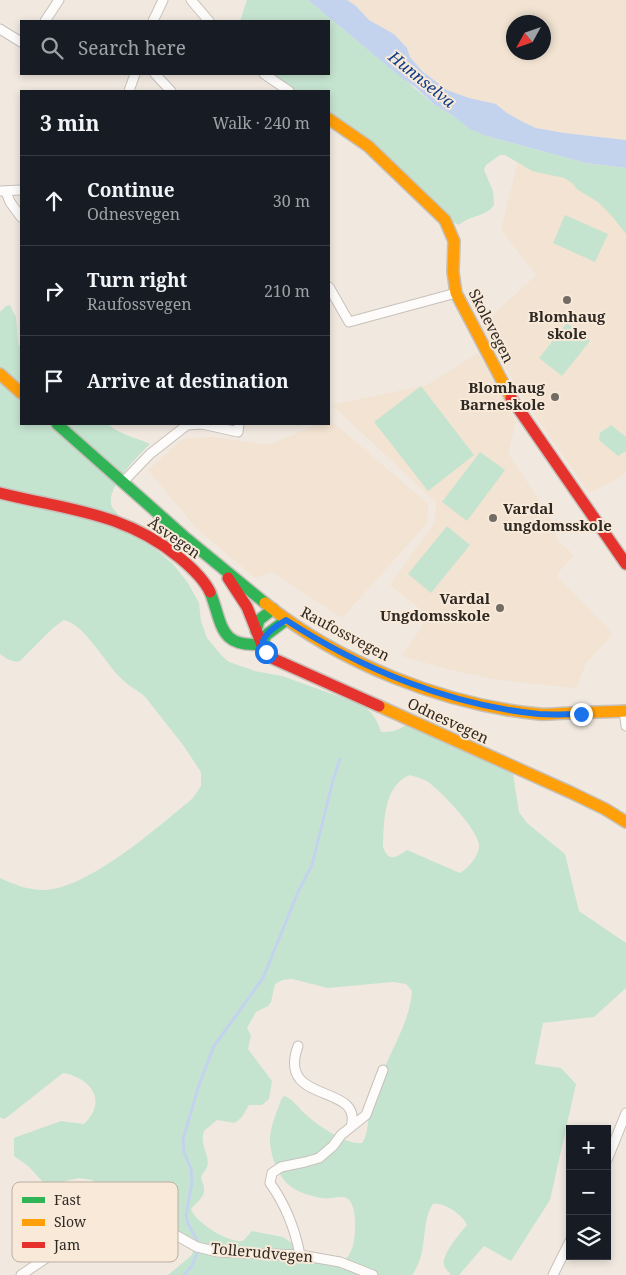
<!DOCTYPE html>
<meta charset="utf-8">
<style>
body{margin:0;font-family:"Noto Serif",serif;background:#242831;color:#f1f3f6}
.controls{position:absolute;right:15px;bottom:15px;display:grid;overflow:hidden;border-radius:0px;box-shadow:0 2px 8px #0003}
.controls button{width:45px;height:45px;display:grid;place-items:center;padding:0;border:0;border-bottom:1px solid #363941;background:#171b24;color:#f1f3f6;font:25px sans-serif}
.compass{position:absolute;left:506px;top:15px;width:45px;height:45px;border-radius:50%;background:#171b24;box-shadow:0 2px 8px #0003;rotate:230deg}
.stop{position:absolute;width:15px;height:15px;margin:-11px;border:4px solid #1a73e8;border-radius:50%;background:#fff}
.stop.end{background:#1a73e8;border-color:#fff;box-shadow:0 1px 5px #0008}
.list{margin:0;padding:0;list-style:none}
h2{display:flex;justify-content:space-between;align-items:center;height:65px;margin:0;padding:0 20px;font-size:21px}
h2 small{font-size:16px;font-weight:400;color:#9ea1a6}
.list li{display:grid;grid-template-columns:32px 1fr auto;gap:15px;align-items:center;box-sizing:border-box;height:90px;padding:0 20px;border-top:1px solid #363941}
.list b{display:block;font-size:19px;white-space:nowrap}
.list p{margin:0;font-size:16px;white-space:nowrap;color:#9ea1a6}
.list em{font-size:16px;font-style:normal;color:#9ea1a6}
.icon{flex:none;width:28px;height:28px;fill:none;stroke:currentColor;stroke-width:2;stroke-linecap:round;stroke-linejoin:round}
.map{position:relative;flex:none;width:626px;height:1275px;overflow:hidden}
.search{position:absolute;background:#171b24;box-shadow:0 2px 8px #0003;left:20px;top:20px;width:310px;height:55px;display:flex;align-items:center;gap:12px;box-sizing:border-box;padding:0 18px;border-radius:0px;color:#9ea1a6;font-size:19px}
.panel{position:absolute;background:#171b24;box-shadow:0 2px 8px #0003;left:20px;top:90px;width:310px;height:335px;border-radius:0px}
.map>svg:first-child{display:block}
</style>
<div class="map">
<svg width="626" height="1275" viewBox="0 0 626 1275">
<rect width="100%" height="100%" fill="#f1e9e0"/>
<path fill="#f2e3d2" fill-rule="evenodd" d="M347,0h279v140l-62,-7 -28,-5 -13,-6 -16,-9 -11,-9 -27,-6 -22,-8 -25,-19 -12,-14 -3,-9 -13,-14 -25,-14 -13,-14zM514,22h30v30h-30z
M521,149l105,30v291l-5,7 -32,16 -65,-93 -43,-74 55,-51 -35,-45z
M478,353l38,69 -8,31 41,62 9,26 16,14 -16,18v4l55,57 -27,29 -10,25 -77,-8 -52,-11 -45,-13 27,-40 -39,-31 45,-63 1,-20 -104,-97 95,-20z
M329,419l99,85 -1,19 -85,95 -70,-46 -17,6 -59,-50 -48,-58 35,-31 29,-2 56,8 50,-21h11z"/>
<path fill="#c5e4d0" fill-rule="evenodd" d="M247,0h61l127,105 52,31 99,27 40,5v66l-15,-19 -13,-13 -20,-12 -6,-7 -8,-5 -32,-7 -27,-16h-5l-14,10 -2,5 9,21 1,14c-8,12 -24,10 -35,20l-10,-5 -120,-100v-29h-43l-26,-17h69v-53h-89z
M565,215l43,19 -13,28 -42,-19z
M10,305l6,12 2,27 3,4v76h87c12,11 27,13 42,20 -12,12 -46,45 -38,63l20,25 27,20 14,12 15,19 11,20 2,18 6,17 15,18 7,6 26,9 27,5 78,28c12,7 17,15 21,28 17,0 20,-3 33,-14l98,50 7,44 8,11 38,31 14,57 47,32v45l-32,29 -51,6 -8,41 26,4 15,16 -26,116 -39,61 -27,-15 -25,29h-8c-2,-3 -6,-6 -7,-10 -3,-10 17,-33 23,-40 -4,-10 -23,-23 -34,-21 -13,18 -4,49 -21,71h-244l24,-20 1,-5 -6,-7 -70,-36 -25,-27 -13,-2 -31,7 -4,-2 -16,-17 -14,-10v-18l5,-2 42,-15 23,3c24,-23 7,-46 -21,-51l-57,45 -3,1 -3,-2v-239c15,7 28,12 44,12 44,-1 115,-64 149,-92l8,-12v-14l-18,-27 -37,-47c-6,-7 -15,-10 -22,-17 -17,-14 -39,-57 -60,-61l-11,8 -33,33 -4,1 -9,-3 -7,-5v-342l6,-6zM410,775c6,2 12,3 18,7 13,9 50,48 51,63 1,10 -11,23 -19,28l-53,-23c-11,7 -18,13 -24,-3 1,-23 0,-62 27,-72zM292,979l36,9 65,-6 13,2 6,7c-2,29 -19,55 -29,81 -6,13 -9,28 -13,41 -3,10 -2,22 -8,30 -17,2 -46,-19 -58,-30 -6,-6 -12,-15 -20,-17l-3,4c-4,12 -10,24 -11,37 -1,15 7,39 20,49 7,6 23,11 32,12 8,2 21,-4 26,1 10,7 8,43 3,52 -3,7 -7,10 -12,15l-18,-3 -38,-26 -31,-6 -9,10c-15,2 -47,-18 -52,-32 12,-13 17,-14 10,-31 1,-5 5,-7 6,-11 4,-11 -8,-22 -3,-36l13,-11 18,3 7,-6 7,-12h13l7,-6 3,-18 -24,-32 3,-13 -4,-8 9,-16 12,-6 3,-4 4,-18 8,-4z
M567,323l23,18 -28,35 -23,-18z
M421,386l53,69 -46,36 -54,-69z
M611,425l15,12v14l-8,5 -19,-16 1,-7z
M480,452l25,18 -38,51 -25,-19z
M447,526l23,19 -39,48 -23,-19z"/>
<path fill="#c4d3ed" d="M308,0h39l9,6 13,14 25,14 13,14 3,9 12,14 25,19 22,8 27,6 11,9 16,9 13,6 28,5 62,7v28l-40,-5 -99,-27 -17,-7 -18,-14 -17,-10 -20,-18 -12,-8z"/>
<g fill="none" stroke-linecap="round" stroke-linejoin="round">
<path stroke="#c4d3ed" stroke-width="3" d="M184,1275l8,-9 5,-13v-13l-9,-16 -2,-9 6,-32 -1,-14 -7,-17 -1,-13 16,-54 15,-39 49,-68 35,-86 14,-27 21,-85 7,-21"/>
<defs>
<path id="street" d="M191,0l18,21
M45,21l14,-21
M153,21l10,-21
M0,29l21,13
M155,74l16,17
M264,74l25,17
M129,91l6,-17
M0,191l21,-1
M6,192l4,10 11,15
M329,287l20,35 107,-29
M123,482l27,-28 37,-29 15,-1 36,8 1,-8
M624,711l2,15
M298,1046c-22,60 66,36 53,81
M607,1160l19,-47
M300,1255c-5,-26 -15,-51 -30,-72l2,-10 9,-6 24,-5 14,-4 14,-12 8,-11 25,-20 17,-45
M21,1275l52,-35 32,-16 23,-7 26,6 43,24 21,5 82,3 40,7 33,13
M553,1275l17,-34"/>
<path id="fast" d="M57,424l130,115 78,64
M210,592c13,32 8,56 52,52
M256,631l3,-11 14,-11
M262,644l4,-9 20,-15"/>
<path id="slow" d="M329,119l39,27 77,74 9,21 -1,31 3,21 55,105
M0,374l21,19
M265,603c74,60 179,102 274,111 10,1 20,-1 30,-1 19,-1 38,-1 57,-2
M379,706l193,87 33,16 21,13"/>
<path id="jam" d="M511,398l115,166
M0,493c67,17 124,19 180,65 12,10 24,21 30,34
M228,578l19,29 17,43 10,9 105,47"/>
</defs>
<use href="#street" stroke="#c7c0ba" stroke-width="11"/>
<use href="#fast" stroke="#c7c0ba" stroke-width="14"/>
<use href="#slow" stroke="#c7c0ba" stroke-width="14"/>
<use href="#jam" stroke="#c7c0ba" stroke-width="14"/>
<use href="#street" stroke="#fdfcfa" stroke-width="9"/>
<use href="#fast" stroke="#30b455" stroke-width="11"/>
<use href="#slow" stroke="#ff9f0a" stroke-width="11"/>
<use href="#jam" stroke="#e5322d" stroke-width="11"/>
</g>
<g fill="none" stroke-linecap="round" stroke-linejoin="round">
<path stroke="#1a73e8" stroke-width="6" d="M266,652l-4,-8c3,-12 15,-18 24,-24 75,49 163,85 253,94 14,1 28,0 42,0"/>
</g>
<g fill="#726c65" stroke="#f8e9d9" stroke-width="2">
<circle cx="567" cy="300" r="5"/>
<circle cx="555" cy="397" r="5"/>
<circle cx="493" cy="518" r="5"/>
<circle cx="500" cy="608" r="5"/>
</g>
<g text-anchor="middle" stroke-width="4" stroke-linejoin="round" paint-order="stroke">
<g font-size="15" font-weight="bold" fill="#2e2923" stroke="#f8e9d9" text-anchor="end">
<text x="567" y="322" text-anchor="middle">Blomhaug<tspan x="567" dy="17">skole</tspan></text>
<text x="545" y="393">Blomhaug<tspan x="545" dy="17">Barneskole</tspan></text>
<text x="503" y="514" text-anchor="start">Vardal<tspan x="503" dy="17">ungdomsskole</tspan></text>
<text x="490" y="604">Vardal<tspan x="490" dy="17">Ungdomsskole</tspan></text>
</g>
<g font-size="15" fill="#2e2923" stroke="#f8e9d9">
<text transform="translate(491 326) rotate(63)" y="5">Skolevegen</text>
<text transform="translate(174 538) rotate(35)" y="5">Åsvegen</text>
<text transform="translate(345 634) rotate(28)" y="5">Raufossvegen</text>
<text transform="translate(448 721) rotate(25)" y="5">Odnesvegen</text>
<text transform="translate(262 1253) rotate(5)" y="5">Tollerudvegen</text>
</g>
<g font-size="16" font-style="italic" fill="#0d3c87" stroke="#f8e9d9">
<text transform="translate(422 79) rotate(39)" y="6">Hunnselva</text>
</g>
</g>
<rect x="12" y="1182" width="166" height="80" rx="8" fill="#f8e9d9" stroke="#bbafa2" stroke-width="1"/>
<rect x="22" y="1197" width="23" height="6" fill="#30b455"/>
<rect x="22" y="1219" width="23" height="7" fill="#ff9f0a"/>
<rect x="22" y="1242" width="23" height="6" fill="#e5322d"/>
<g font-size="14" fill="#2e2923">
<text x="54" y="1205">Fast</text>
<text x="54" y="1227">Slow</text>
<text x="54" y="1250">Jam</text>
</g>
</svg>
<div class="controls">
<button>+</button>
<button>−</button>
<button><svg class="icon" aria-label="layers" viewBox="0 0 24 24"><path d="M12 4l9 5-9 5-9-5zM3 14l9 5 9-5"/></svg></button>
</div>
<svg class="compass" viewBox="-18 -18 36 36"><path d="M0-13l5 13h-10z" fill="#e53935"/><path d="M0 13l5-13h-10z" fill="#9ea1a6"/></svg>
<div class="stop" style="left:266px;top:652px"></div>
<div class="stop end" style="left:581px;top:714px"></div>
<div class="search"><svg class="icon" aria-label="search" viewBox="0 0 24 24"><circle cx="10" cy="10" r="6"/><path d="M15 15l6 6"/></svg>Search here</div>
<section class="panel">
<h2>3 min<small>Walk · 240 m</small></h2>
<ul class="list">
<li><svg class="icon" aria-label="ahead" viewBox="0 0 24 24"><path d="M12 20V5M6 11l6-6 6 6"/></svg><div><b>Continue</b><p>Odnesvegen</p></div><em>30 m</em></li>
<li><svg class="icon" aria-label="right" viewBox="0 0 24 24"><path d="M7 20v-9h11M14 6l5 5-5 5"/></svg><div><b>Turn right</b><p>Raufossvegen</p></div><em>210 m</em></li>
<li><svg class="icon" aria-label="arrive" viewBox="0 0 24 24"><path d="M6 21V4h12l-3 4 3 4H6"/></svg><div><b>Arrive at destination</b></div></li>
</ul>
</section>
</div>
